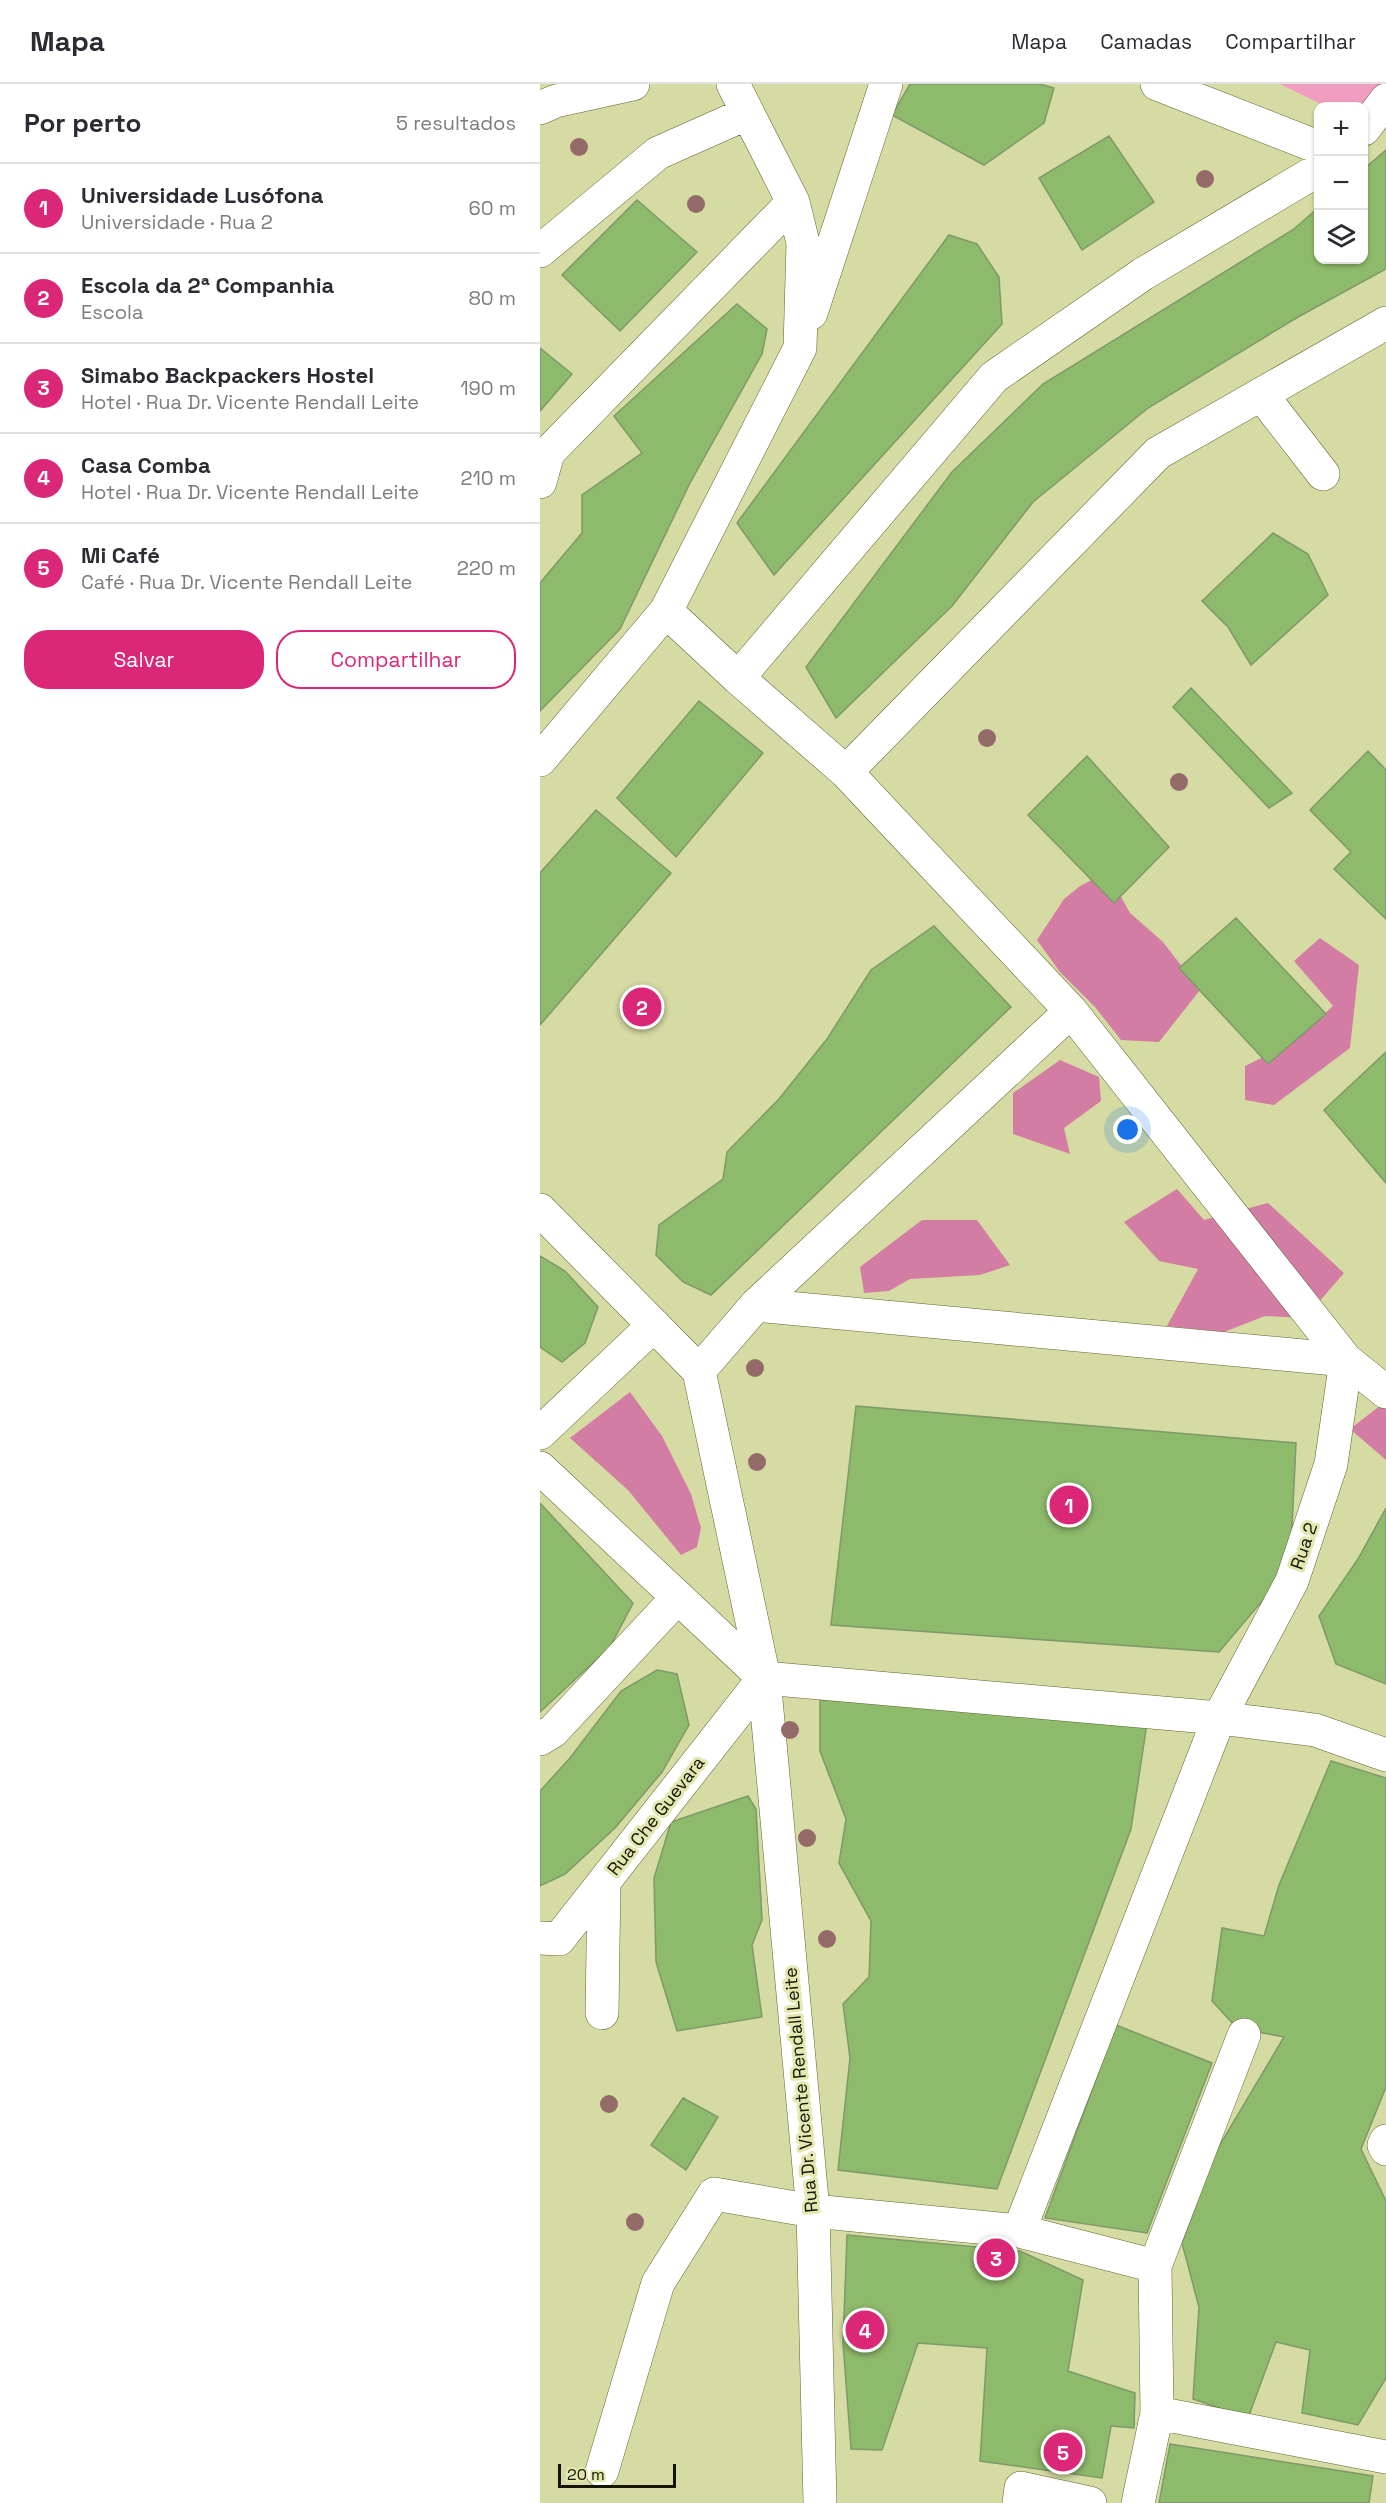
<!DOCTYPE html>
<html lang="pt">
<meta charset="utf-8">
<style>
body{margin:0;font-family:"Space Grotesk",sans-serif;background:#f2f2f3;color:#2b2b33}
.controls{position:absolute;right:18px;top:18px;display:grid;overflow:hidden;border-radius:12px;box-shadow:0 2px 4px #0004}
.controls button{width:54px;height:54px;display:grid;place-items:center;padding:0;border:0;border-bottom:2px solid #e1e1e2;background:#fff;color:#2b2b33;font:30px sans-serif}
.scale{position:absolute;left:18px;bottom:15px;width:118px;box-sizing:border-box;padding-left:6px;border:3px solid #141502;border-top:0;font-size:16px;line-height:21px;white-space:nowrap;color:#141502;-webkit-text-stroke:4px #e2e8af;paint-order:stroke}
.you{position:absolute;left:588px;top:1046px;width:21px;height:21px;margin:-15px;border:4px solid #fff;border-radius:50%;background:#1a73e8;box-shadow:0 0 0 9px #1a73e833}
.badge{display:grid;place-items:center;width:39px;height:39px;border-radius:50%;background:#db2777;color:#fff;font-size:20px;font-weight:700}
.pin{position:absolute;translate:-50% -50%;border:3px solid #fff;box-shadow:0 2px 6px #0006}
.list{margin:0;padding:0;list-style:none}
h2{display:flex;justify-content:space-between;align-items:center;height:78px;margin:0;padding:0 24px;font-size:26px}
h2 small{font-size:20px;font-weight:400;color:#7c7c81}
.list li{display:grid;grid-template-columns:39px 1fr auto;gap:18px;align-items:center;box-sizing:border-box;height:90px;padding:0 24px;border-top:2px solid #e1e1e2}
.list b{display:block;font-size:22px;white-space:nowrap}
.list p{margin:0;font-size:20px;white-space:nowrap;color:#7c7c81}
.list em{font-size:20px;font-style:normal;color:#7c7c81}
.actions{display:flex;gap:12px;padding:18px 24px}
.actions a{flex:1;padding:14px 0;border:2px solid #db2777;border-radius:24px;text-align:center;font-size:21px;color:#db2777}
.actions .main{background:#db2777;color:#fff}
.icon{flex:none;width:33px;height:33px;fill:none;stroke:currentColor;stroke-width:2;stroke-linecap:round;stroke-linejoin:round}
.map{position:relative;flex:none;width:846px;height:2419px;overflow:hidden}
header{display:flex;align-items:center;gap:36px;box-sizing:border-box;height:84px;padding:0 30px;background:#fff;border-bottom:2px solid #e1e1e2}
header strong{font-size:28px}
nav{display:flex;gap:33px;margin-inline-start:auto;font-size:21px}
main{display:flex}
aside{flex:1;background:#fff}
.map>svg:first-child{display:block}
</style>
<header>
<strong>Mapa</strong>
<nav><a>Mapa</a><a>Camadas</a><a>Compartilhar</a></nav>
</header>
<main>
<aside>
<h2>Por perto<small>5 resultados</small></h2>
<ul class="list">
<li><span class="badge">1</span><div><b>Universidade Lusófona</b><p>Universidade · Rua 2</p></div><em>60 m</em></li>
<li><span class="badge">2</span><div><b>Escola da 2ª Companhia</b><p>Escola</p></div><em>80 m</em></li>
<li><span class="badge">3</span><div><b>Simabo Backpackers Hostel</b><p>Hotel · Rua Dr. Vicente Rendall Leite</p></div><em>190 m</em></li>
<li><span class="badge">4</span><div><b>Casa Comba</b><p>Hotel · Rua Dr. Vicente Rendall Leite</p></div><em>210 m</em></li>
<li><span class="badge">5</span><div><b>Mi Café</b><p>Café · Rua Dr. Vicente Rendall Leite</p></div><em>220 m</em></li>
</ul>
<div class="actions"><a class="main">Salvar</a><a>Compartilhar</a></div>
</aside>
<div class="map">
<svg width="846" height="2419" viewBox="0 0 846 2419">
<rect width="100%" height="100%" fill="#d5dba2"/>
<path fill="#f19dc1" d="M740,0h100l-16,31v-9h-39z"/>
<path fill="#d47da4" d="M567,788l23,41 33,29 37,48 -41,52 -38,-2 -26,-33 -35,-35 -23,-32 27,-41 16,-13z
M780,854l39,27 -9,83 -76,57 -29,-5v-34l47,-23 41,-37 -39,-45z
M520,976l39,17 2,24 -37,27 6,26 -57,-20v-41z
M637,1105l27,31 64,-17 76,70 -39,45 -40,-2 -41,16 -57,-6 31,-57 -39,-8 -35,-39z
M382,1136h55l33,45 -30,10 -70,4 -21,12 -25,2 -4,-26z
M90,1308l32,44 29,58 10,34 -4,19 -16,8 -53,-65 -58,-52z
M846,1317v59l-36,-31z"/>
<path fill="#8eba6b" stroke="#7e996a" stroke-width="1.5" d="M370,0h130l14,4 -10,35 -60,42 -92,-50z
M569,52l45,66 -72,48 -43,-72z
M846,66v119l-88,48 -150,91 -115,94 -81,104 -116,112 -30,-51 146,-195 91,-88 251,-155 24,-21v52h46v-91z
M97,116l60,52 -77,79 -58,-56z
M409,151l28,9 22,33 3,47 -228,251 -37,-52z
M197,220l30,25 -5,25 -72,129 -70,146 -80,82v-128l42,-50v-38l60,-42 -28,-37z
M0,264l32,26 -32,37z
M733,449l35,21 20,41 -77,70 -23,-38 -26,-26z
M651,604l101,105 -23,15 -96,-101z
M159,617l64,52 -87,104 -59,-59z
M828,667l18,19v149l-52,-50 17,-17 -41,-42z
M547,672l82,91 -55,56 -86,-88z
M56,726l75,63 -131,152v-152z
M696,834l90,96 -58,50 -89,-96z
M394,842l77,81 -300,288 -28,-13 -27,-27 3,-30 64,-46 4,-27 52,-53 48,-60 44,-69z
M846,968v131l-62,-73z
M0,1172l25,15 33,36 -13,36 -23,19 -22,-15z
M316,1322l440,37 -6,125 -71,84 -388,-27z
M0,1419l93,100 -23,44 -70,65z
M846,1424v176l-50,-20 -17,-48 39,-57z
M117,1586l20,4 12,51 -27,47 -47,56 -50,46 -25,12v-95l30,-33 51,-67z
M353,1614l254,25 -16,106 -134,360 -159,-19 12,-112 -7,-54 26,-27 2,-56 -32,-58 7,-44 -26,-68v-51z
M791,1677l55,17v309l-25,62 25,52v177l-28,47 -56,-12 8,-63 -34,-8 -28,76 -55,-19 6,-92 -17,-64 33,-90 69,-116 -47,-9 -25,-27 10,-73 42,8 15,-51z
M208,1712l8,13 6,111 -10,25 10,72 -85,14 -21,-69 -2,-84 17,-56z
M576,1941l96,38 -65,170 -102,-15z
M143,2014l35,19 -32,53 -35,-25z
M307,2151l173,16 63,29 -15,91 67,22 -1,35 -23,-2 -9,52 -122,-17 7,-113 -69,-5 -36,107 -31,-1 -8,-106z
M630,2360l203,32 -4,27h-210z"/>
<g fill="none" stroke-linecap="round" stroke-linejoin="round">
<defs>
<path id="minor" d="M617,0l161,63
M0,24l16,-7 77,-17
M824,45l22,-29
M0,167l118,-98 90,-40
M271,229l75,-229
M721,310l62,80
M0,398l8,-29 245,-251
M126,527l72,67 108,94 225,239 275,349 40,32
M198,594l256,-301 149,-103 175,-104
M0,676l126,-149 134,-263 3,-105 -10,-41 -60,-118
M306,688l312,-319 228,-130
M0,1126l159,161 65,307 49,533 7,292
M216,1221l590,55 -15,104 -39,117 -73,137 -200,513
M159,1287l57,-66 315,-294
M0,1349l114,-108
M0,1384l224,210 455,40 96,12 71,25
M0,1655l13,-8 125,-134
M0,1854l19,1 205,-261
M62,1929l2,-131
M846,2057l-2,4 2,4
M615,2182l89,-231
M617,2329l229,44
M62,2387l56,-188 56,-89 99,17 206,20 136,35 2,147 -19,90
M479,2419l2,-15 69,15"/>
</defs>
<use href="#minor" stroke="#61642f" stroke-width="34"/>
<use href="#minor" stroke="#fff" stroke-width="33"/>
</g>
<g fill="#946b69">
<circle cx="39" cy="63" r="9"/>
<circle cx="665" cy="95" r="9"/>
<circle cx="156" cy="120" r="9"/>
<circle cx="447" cy="654" r="9"/>
<circle cx="639" cy="698" r="9"/>
<circle cx="215" cy="1284" r="9"/>
<circle cx="217" cy="1378" r="9"/>
<circle cx="250" cy="1646" r="9"/>
<circle cx="267" cy="1754" r="9"/>
<circle cx="287" cy="1855" r="9"/>
<circle cx="69" cy="2020" r="9"/>
<circle cx="95" cy="2138" r="9"/>
</g>
<g text-anchor="middle" stroke-width="6" stroke-linejoin="round" paint-order="stroke">
<g font-size="18" fill="#141502" stroke="#e2e8af">
<text transform="translate(764 1462) rotate(-71)" y="6">Rua 2</text>
<text transform="translate(116 1732) rotate(-52)" y="6">Rua Che Guevara</text>
<text transform="translate(261 2006) rotate(-95)" y="6">Rua Dr. Vicente Rendall Leite</text>
</g>
</g>
</svg>
<div class="controls">
<button>+</button>
<button>−</button>
<button><svg class="icon" aria-label="layers" viewBox="0 0 24 24"><path d="M12 4l9 5-9 5-9-5zM3 14l9 5 9-5"/></svg></button>
</div>
<div class="scale">20 m</div>
<div class="you"></div>
<div class="pin badge" style="left:529px;top:1421px">1</div>
<div class="pin badge" style="left:102px;top:923px">2</div>
<div class="pin badge" style="left:456px;top:2174px">3</div>
<div class="pin badge" style="left:325px;top:2246px">4</div>
<div class="pin badge" style="left:523px;top:2368px">5</div>
</div>
</main>
